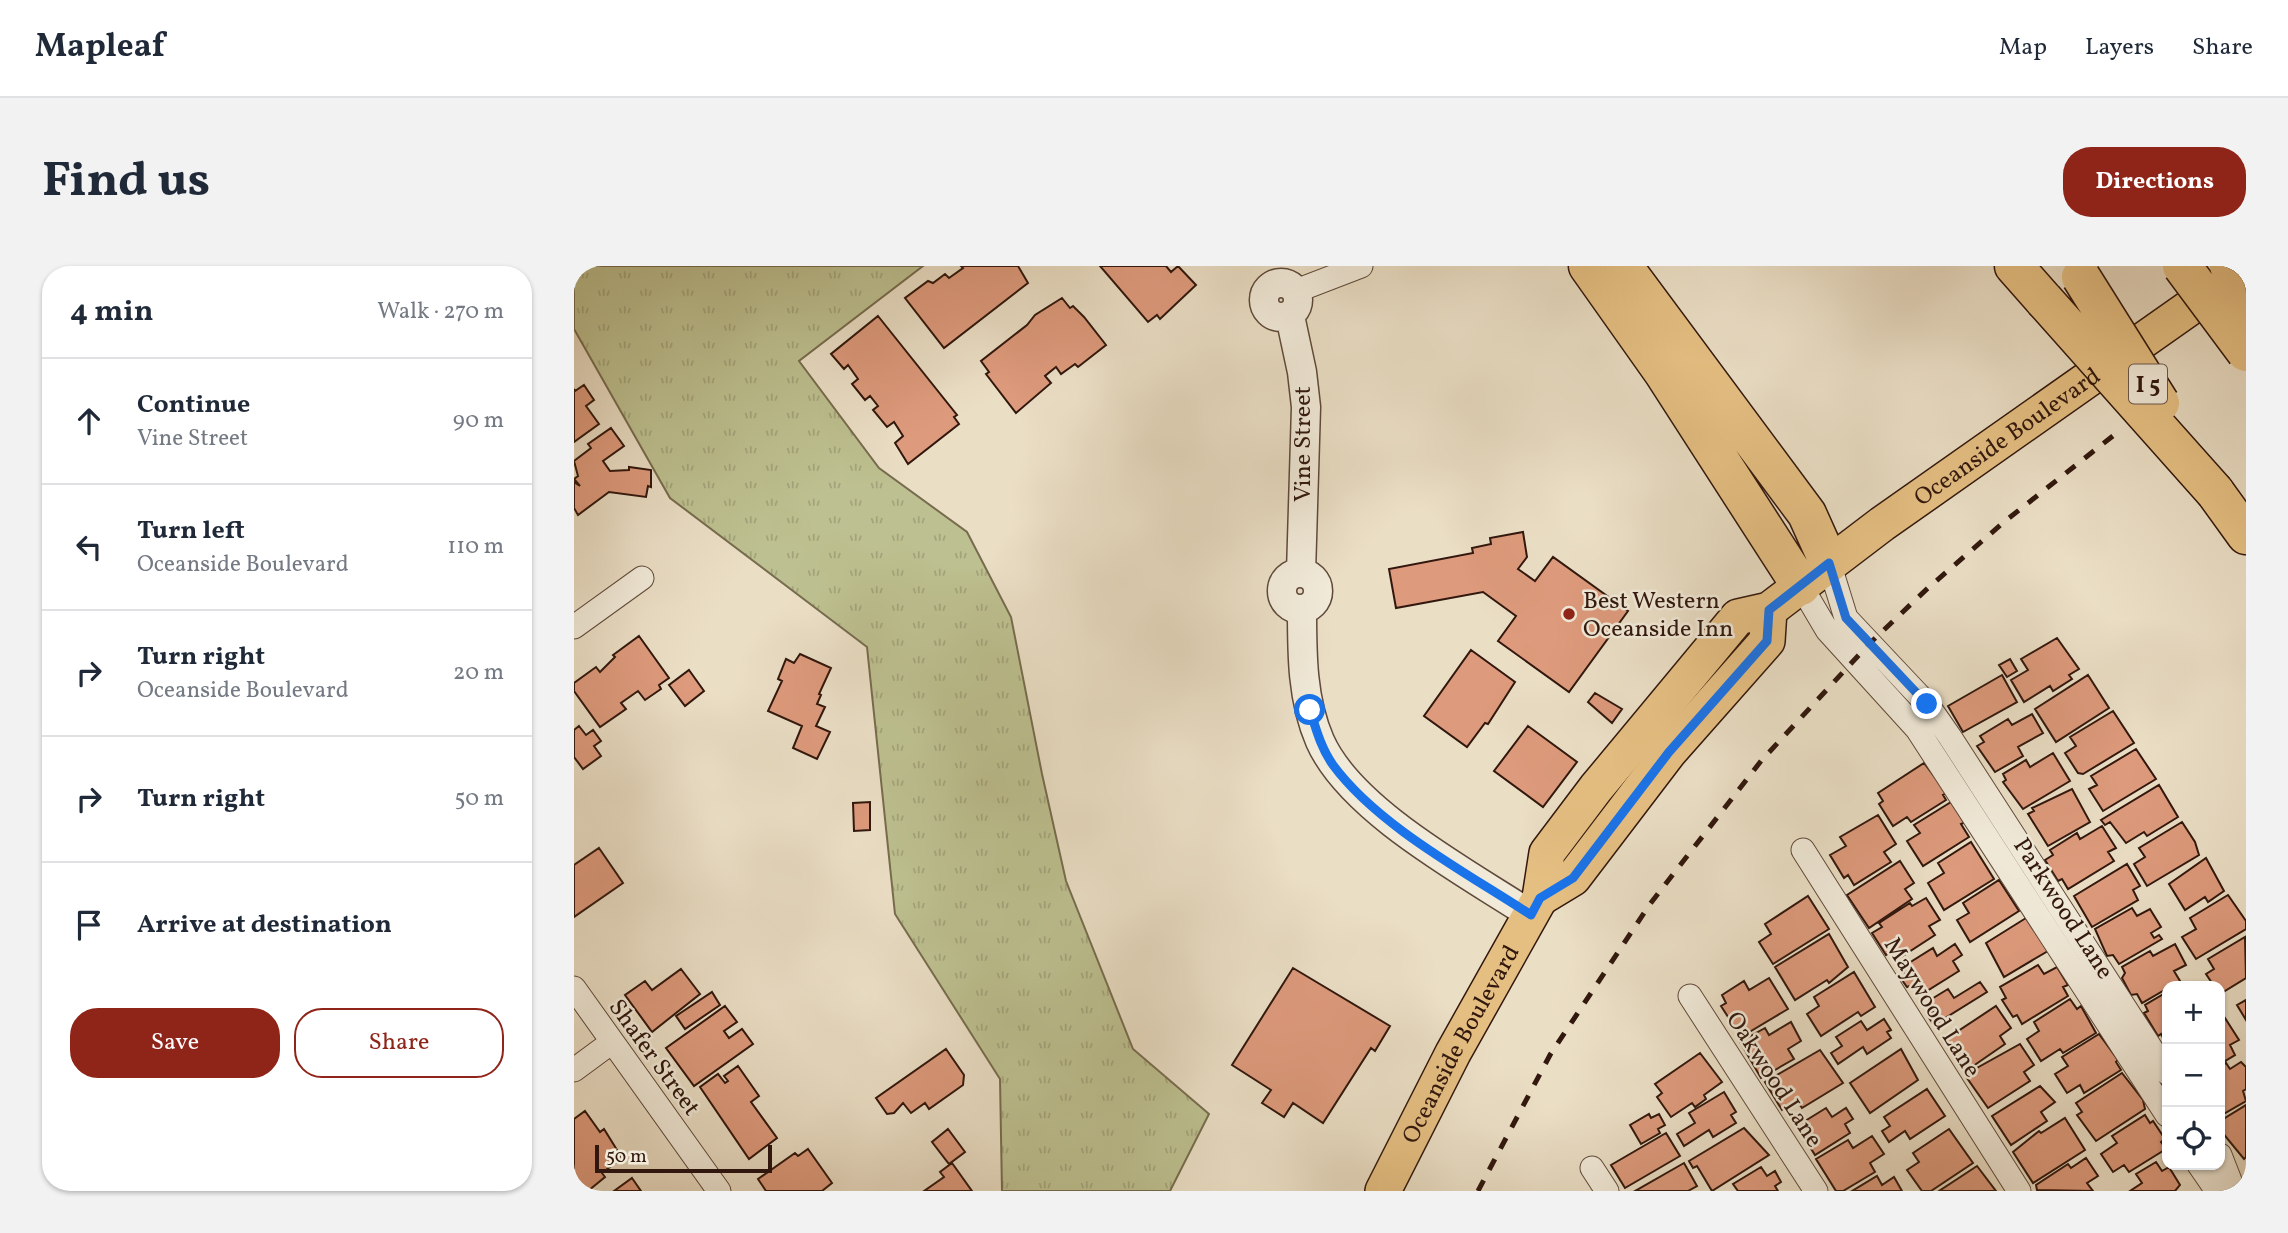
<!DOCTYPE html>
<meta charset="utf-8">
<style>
body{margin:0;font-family:Vollkorn,serif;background:#f2f2f3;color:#1f2937}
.controls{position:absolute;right:21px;bottom:21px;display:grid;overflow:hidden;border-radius:14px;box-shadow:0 2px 5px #0004}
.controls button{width:63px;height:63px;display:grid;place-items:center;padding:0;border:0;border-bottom:2px solid #e0e1e3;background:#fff;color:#1f2937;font:35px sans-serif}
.scale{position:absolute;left:21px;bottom:18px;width:177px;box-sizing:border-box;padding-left:7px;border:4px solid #31170d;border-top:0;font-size:19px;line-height:24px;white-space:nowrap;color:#31170d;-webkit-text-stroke:5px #f1ead9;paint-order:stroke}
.stop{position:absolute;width:21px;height:21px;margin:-16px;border:5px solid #1a73e8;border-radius:50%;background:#fff}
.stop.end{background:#1a73e8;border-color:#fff;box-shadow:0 2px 7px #0008}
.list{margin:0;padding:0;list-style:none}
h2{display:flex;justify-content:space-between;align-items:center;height:91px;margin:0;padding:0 28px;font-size:30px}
h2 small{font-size:23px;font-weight:400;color:#747a83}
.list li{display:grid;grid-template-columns:46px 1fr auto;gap:21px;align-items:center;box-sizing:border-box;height:126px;padding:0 28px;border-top:2px solid #e0e1e3}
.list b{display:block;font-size:26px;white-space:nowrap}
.list p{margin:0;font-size:23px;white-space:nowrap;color:#747a83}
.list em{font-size:23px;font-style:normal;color:#747a83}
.actions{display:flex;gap:14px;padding:21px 28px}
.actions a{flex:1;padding:16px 0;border:2px solid #8f2418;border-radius:28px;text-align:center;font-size:24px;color:#8f2418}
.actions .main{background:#8f2418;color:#fff}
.icon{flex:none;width:38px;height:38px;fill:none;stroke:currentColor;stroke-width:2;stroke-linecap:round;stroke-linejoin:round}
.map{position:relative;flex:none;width:1672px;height:925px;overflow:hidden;border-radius:28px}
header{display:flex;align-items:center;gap:42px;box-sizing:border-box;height:98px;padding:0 35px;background:#fff;border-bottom:2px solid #e0e1e3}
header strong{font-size:33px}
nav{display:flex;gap:38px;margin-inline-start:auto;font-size:24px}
.intro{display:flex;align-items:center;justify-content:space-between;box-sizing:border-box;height:168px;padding:0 42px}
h1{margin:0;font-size:49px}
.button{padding:18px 32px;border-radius:28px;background:#8f2418;color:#fff;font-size:24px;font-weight:700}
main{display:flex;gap:42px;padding:0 42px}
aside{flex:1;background:#fff;border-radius:28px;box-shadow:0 2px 5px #0004}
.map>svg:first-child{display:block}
</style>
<header>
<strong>Mapleaf</strong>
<nav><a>Map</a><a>Layers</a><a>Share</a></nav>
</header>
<div class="intro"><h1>Find us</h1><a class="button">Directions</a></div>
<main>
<aside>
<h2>4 min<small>Walk · 270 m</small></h2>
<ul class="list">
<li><svg class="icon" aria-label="ahead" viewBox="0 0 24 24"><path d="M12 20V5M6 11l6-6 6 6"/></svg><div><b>Continue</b><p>Vine Street</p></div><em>90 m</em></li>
<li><svg class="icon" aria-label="left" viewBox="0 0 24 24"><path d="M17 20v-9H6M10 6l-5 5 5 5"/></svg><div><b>Turn left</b><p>Oceanside Boulevard</p></div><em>110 m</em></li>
<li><svg class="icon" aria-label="right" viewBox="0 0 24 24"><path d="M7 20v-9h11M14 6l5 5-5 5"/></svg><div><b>Turn right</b><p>Oceanside Boulevard</p></div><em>20 m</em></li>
<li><svg class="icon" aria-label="right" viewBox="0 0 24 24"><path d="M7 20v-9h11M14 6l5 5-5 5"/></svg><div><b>Turn right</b></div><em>50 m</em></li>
<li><svg class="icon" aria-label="arrive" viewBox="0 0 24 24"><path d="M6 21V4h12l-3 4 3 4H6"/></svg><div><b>Arrive at destination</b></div></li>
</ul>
<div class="actions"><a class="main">Save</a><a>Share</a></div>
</aside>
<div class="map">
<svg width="1672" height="925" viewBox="0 0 1672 925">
<defs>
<pattern id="grass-tufts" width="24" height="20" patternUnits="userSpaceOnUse" patternTransform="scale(1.75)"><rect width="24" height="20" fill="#bdc090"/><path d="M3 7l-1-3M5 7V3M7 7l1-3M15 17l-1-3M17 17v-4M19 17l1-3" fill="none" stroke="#a3a47b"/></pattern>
</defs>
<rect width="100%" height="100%" fill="#eadec5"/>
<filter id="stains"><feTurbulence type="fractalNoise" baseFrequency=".00286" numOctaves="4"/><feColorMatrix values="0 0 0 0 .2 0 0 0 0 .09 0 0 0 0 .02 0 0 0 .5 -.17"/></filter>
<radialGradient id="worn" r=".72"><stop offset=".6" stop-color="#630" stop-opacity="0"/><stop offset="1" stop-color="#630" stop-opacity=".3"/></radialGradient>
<path fill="url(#grass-tufts)" stroke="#776c4e" stroke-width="2" d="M0,0h349l-124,95 80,107 88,64 44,85 31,157 24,107 67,168 76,65 -39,77h-168l-2,-112 -105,-165 -28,-267 -197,-149 -96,-169z"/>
<path fill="#dd9a7c" stroke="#31170d" stroke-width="2" d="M387,0h57l10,17 -84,65 -39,-50 23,-17 5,2 12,-9 4,4 14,-10z
M526,0h66l5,6 7,-6 18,19 -36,34 -3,-4 -9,7z
M488,32l8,10 3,-2 11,11 22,28 -28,22 -3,-3 -14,10 -5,-7 -11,9 6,7 -35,30 -30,-39 3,-2 -8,-11 46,-36 8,-10z
M304,50l79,99 -3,2 5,7 -51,40 -13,-21 8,-7 -9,-14 -7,5 -14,-17 5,-4 -8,-10 -5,4 -13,-16 6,-5 -10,-14 -4,4 -13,-15z
M10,119l10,15 -8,6 13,18 -25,18v-53l1,2z
M37,162l13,18 -21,15 7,10 19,-1v-3l22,3v17l-3,-1 -2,11 -37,-5 -31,23 -4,-7v-26l6,4 -6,-7 4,-3 -4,-15 17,-13 -3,-4z
M949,266l4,25 -9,12 17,12 18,-24 75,54 -59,81 -71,-51 18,-25 -33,-24 -87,16 -7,-39 84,-16 -1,-5 19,-4 -1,-6z
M65,370l30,42 -10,7 2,4 -16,11 -7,-9 -17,12 5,6 -26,18 -26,-36v-8l22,-16 4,5 15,-15 -2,-2z
M1483,372l22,31 -10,6 3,4 -19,12 -3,-5 -26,16 -13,-22 17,-10 -7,-11z
M897,384l44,32 -27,42 -3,-1 -18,24 -43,-31z
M226,388l31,14 -12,26 2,1 -4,9 8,3 -9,19 14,6 -13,27 -24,-11 9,-22 -34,-15 14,-30 -4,-2 8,-20 8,4z
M1436,393l7,12 -10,6 -8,-12z
M115,404l15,21 -19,15 -16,-21z
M1428,409l15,27 -54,30 -15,-26z
M1514,409l21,33 -53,34 -21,-33z
M1021,427l27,16 -10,14 -24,-21z
M1539,445l21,32 -51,31 -5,-1 -13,-20 11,-7 -6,-9z
M1458,448l11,19 -25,14 5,9 -28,16 -18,-26 7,-4 -4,-6 28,-17 4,6z
M5,460l7,9 7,-5 8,11 -7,5 7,10 -18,13 -9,-12v-27z
M954,460l49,36 -34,45 -49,-36z
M1562,483l20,30 -53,32 -14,-22 8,-4 -6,-9z
M1479,487l17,28 -47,28 -20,-27 3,-2 -3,-6 23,-14 4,7z
M1350,497l23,30 -4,2 3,5 -35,22 -4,-5 -14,9 -14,-22 4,-3 -5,-8z
M1585,519l19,32 -31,19 -3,-4 -18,11 -16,-21 -5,3 -4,-5z
M1498,523l18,33 -42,24 -20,-32 6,-3 -2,-3z
M296,536v28l-16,1 -1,-28z
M1377,536l15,20 -5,2 8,13 -46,29 -16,-25 13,-8 -6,-8z
M1304,549l18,29 -12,8 7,10 -37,23 -6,-10 -4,3 -14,-23 16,-9 -6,-9z
M1608,556l13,20 4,13 -52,31 -13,-22 11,-7 -6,-9z
M1528,560l14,22 -8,4 6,9 -46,28 -6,-10 -4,2 -13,-21 8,-5 -3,-5 27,-17 3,6z
M1397,576l23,37 -50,31 -16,-27 16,-10 -6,-10z
M25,582l24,35 -49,34v-52z
M1632,592l18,33 -16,11 -3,-5 -20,13 -16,-26z
M1326,595l14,22 -9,6 7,10 -43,29 -22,-33z
M1553,598l13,22 -7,4 5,10 -46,27 -18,-31z
M1425,614l20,31 -49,31 -13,-22 12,-7 -6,-10z
M1654,629l18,26v8l-50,30 -14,-22 14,-8 -6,-11z
M1234,630l21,33 -56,35 -14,-22 12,-8 -6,-10z
M1352,632l14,22 -11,6 6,9 -37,24 -5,-9 -7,5 -14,-22 10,-6 -3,-4 31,-20 2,3z
M1558,642l5,8 13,-7 11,18 -10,6 3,5 5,-3 3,4 -43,25 -6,-9 -6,1 -12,-27z
M1452,652l22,33 -44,26 -18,-34z
M1255,668l19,33 -19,16 -2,-3 -32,20 -20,-33z
M1671,671l1,41 -26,16v-8h-6l-8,-12 8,-5 -6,-10z
M1381,678l7,11 -9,6 6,10 -37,23 -6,-10 -9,3 -5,-7 4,-5 -5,-7 32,-20 4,8z
M1601,678l11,21 -12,6 6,10 -38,22 -5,-9 -6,1 -9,-17 3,-5 -3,-6 28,-16 3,5z
M1464,699l6,9 13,-7 11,18 -5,2 5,9 -46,28 -5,-9 -4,2 -11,-17 4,-2 -6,-11z
M719,702l97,58 -15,25 -4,-3 -48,75 -30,-20 -9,14 -22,-14 9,-13 -39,-25z
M107,703l19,25 -48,38 -27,-37 20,-14 7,9z
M1280,706l21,35 -14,9 -3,-4 -37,24 -14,-22 12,-8 -5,-9z
M1195,712l19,31 -47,28 -20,-31 5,-3 -4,-8 22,-14 5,9z
M1406,716l7,10 -53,33 -7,-10 9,-5 -6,-10 18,-11 6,9z
M138,726l8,13 -35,24 -9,-13z
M1593,726v50l-1,1 -5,-9 -3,2 -14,-23 4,-2 -3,-6z
M1496,733l7,10 4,-3 15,27 -33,20 -3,-4 -19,12 -14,-22 12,-8 -5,-9z
M1672,734v20l-9,-15z
M151,740l12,16 -13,9 5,7 13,-9 11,15 -59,42 -28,-38z
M1422,740l15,22 -11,8 5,8 -39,27 -23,-30z
M1651,752l14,22 -9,5 5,10 -15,9v-42z
M1310,753l7,11 -4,2 4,6 -24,16 -4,-7 -25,17 -7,-11 11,-7 -6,-9 25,-16 6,9z
M1217,756l10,19 -13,8 6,10 -33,19 -21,-36 25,-14 4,7z
M1525,768l19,26 -2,2 5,8 -37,23 -4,-8 -13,8 -12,-19 13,-8 -6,-9z
M1446,778l14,21 -10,7 6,9 -42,27 -21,-30 10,-6 -2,-3z
M372,783l18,26 -1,10 -34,24 -4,-6 -14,10 -8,-10 -9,10 -7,1 -11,-16z
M1327,783l17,31 -48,33 -20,-30z
M1246,784l23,33 -41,25 -5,-7 -15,9 -17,-28z
M1126,787l22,29 -18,13 2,4 -11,8 -3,-4 -21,14 -14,-20 5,-4 -7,-9z
M1667,796l5,5v22l-3,2 3,10 -26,15v-49l6,-4 4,6z
M164,800l21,30 -8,6 26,36 -28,21 -49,-72 18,-13 7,9 3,-2 -4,-5z
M1548,807l21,27 2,9 -49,32 -19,-26 5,-3 -6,-9z
M1466,820l15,16 -14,10 6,9 -36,24 -19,-29z
M1353,823l18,27 -35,23 -5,-8 -16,11 -7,-11 8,-5 -6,-9z
M1150,826l12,20 -5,3 5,8 -23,14 -4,-7 -25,16 -7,-12 18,-11 -6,-10z
M1672,839v52l-2,2 -23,-28 3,-2 -4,-8z
M1252,842l6,9 14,-9 7,11 -8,5 5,9 -35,22 -18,-29z
M11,845l15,21 4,-3 18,29 -20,15 3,4 -17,14h-14v-72z
M1075,848l2,4 8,-4 6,11 -7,4 2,4 -19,11 -11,-19z
M1571,849l5,8 3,-2 12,18 -4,3 5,7 -37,23 -5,-7 -11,7 -12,-18 16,-11 -5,-7z
M1491,852l20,32 -52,33 -20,-31 26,-21 2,2z
M1170,862l25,27 -57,36 -15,-25 -4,2 -4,-7z
M374,863l17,23 -16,12 -17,-22z
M1375,863l24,34 -42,28h-9l-15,-21 12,-8 -6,-9z
M1092,867l14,23 -55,32 -14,-23z
M1298,870l12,18 -14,9 5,9 -32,19h-7l-20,-32 32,-19 5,8z
M234,883l24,34 -10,8h-56l-8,-12 37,-26 3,3z
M1512,892l12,18 -11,7 6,8 -56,-1 -1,-5 32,-21 3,4z
M1582,896l6,9 7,-4 11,18 -5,6h-45l12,-8 -6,-9z
M378,897l20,28h-48l20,-14 -4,-5z
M1110,897l13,23 -9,5h-53z
M1403,900l19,25h-57z
M1187,901l6,9 8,-5 6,11 -6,4 3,5h-40l-5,-7z
M1303,910l5,9 12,-8 8,14h-50z
M58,912l9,13h-27z"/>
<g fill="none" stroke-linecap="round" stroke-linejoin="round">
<defs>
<path id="minor" d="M722,25l65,-25
M1255,297l17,55 81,86 23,33 217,336
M1227,320l26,44 90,99 250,386
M0,361l68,-49
M1229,584l216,341
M0,722l145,203
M1116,730l126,195
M0,804l38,-28
M1646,889l14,36
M1625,899l18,26
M1018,902l15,23"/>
<path id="tertiary" d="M690 34a17 17 0 1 1 34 0a17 17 0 1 1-34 0Z
M716,50l12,56 4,35 -5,166
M708 325a18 18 0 1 1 36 0a18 18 0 1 1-36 0Z
M728,344c0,44 0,90 18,131 31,70 147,132 211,174"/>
<g id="primary">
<path d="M966,632l33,-20 96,-126 98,-111 2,-31"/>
<path id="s1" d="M809,925l70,-138 87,-155 7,-45 49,-65 142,-171 31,-7 113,-86 347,-244"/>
</g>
<path id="motorway" d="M1014,0l75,106 138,214
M1049,0l184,248 22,49
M1440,0l30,34
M1641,226l31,43"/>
</defs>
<use href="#minor" stroke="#5f493b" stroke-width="25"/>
<use href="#tertiary" stroke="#5f493b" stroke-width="31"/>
<use href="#primary" stroke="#31170d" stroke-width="38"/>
<use href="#motorway" stroke="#31170d" stroke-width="41"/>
<use href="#minor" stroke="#f1ead9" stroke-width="23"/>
<use href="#tertiary" stroke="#f1ead9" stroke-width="28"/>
<use href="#primary" stroke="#e5bf82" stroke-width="35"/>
<use href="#motorway" stroke="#e5bf82" stroke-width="38"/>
<path stroke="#31170d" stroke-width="5" stroke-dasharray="12 12" stroke-linecap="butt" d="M904,925l72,-136 100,-151 111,-143 108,-117 59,-56 76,-66 110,-87"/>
<defs>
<path id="motorway-bridge" d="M1608,0l64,86
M1655,0l17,37
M1507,11l79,126
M1470,34l171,192"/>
</defs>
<use href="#motorway-bridge" stroke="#31170d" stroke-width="41" stroke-linecap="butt"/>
<use href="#motorway-bridge" stroke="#e5bf82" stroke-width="38"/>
</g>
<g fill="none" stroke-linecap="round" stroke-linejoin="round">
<path stroke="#1a73e8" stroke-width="9" d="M736,444c6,19 11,38 23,55 45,61 134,108 198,150l9,-17 33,-20 96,-126 98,-111 2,-31 60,-47 17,55 81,86"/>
</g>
<circle fill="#8f2418" stroke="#f1ead9" stroke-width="2.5" cx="995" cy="348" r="7"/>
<g text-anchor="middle" stroke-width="5" stroke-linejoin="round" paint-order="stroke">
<rect fill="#f1ead9" stroke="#6b564a" stroke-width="2" x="1555" y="98.5" width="38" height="39" rx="5"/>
<g font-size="23" font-weight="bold" fill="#31170d">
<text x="1574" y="126">I 5</text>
</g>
<g font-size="24" fill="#31170d" stroke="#f1ead9">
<text dy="8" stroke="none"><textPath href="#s1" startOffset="1008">Oceanside Boulevard</textPath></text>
<text transform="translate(728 178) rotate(-90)" y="8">Vine Street</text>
<text transform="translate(1490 642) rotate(57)" y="8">Parkwood Lane</text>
<text transform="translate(1359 741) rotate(58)" y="8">Maywood Lane</text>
<text dy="8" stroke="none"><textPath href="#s1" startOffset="166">Oceanside Boulevard</textPath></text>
<text transform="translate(81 791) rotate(54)" y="8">Shafer Street</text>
<text transform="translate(1201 813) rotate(57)" y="8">Oakwood Lane</text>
</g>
<g font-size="24" fill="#31170d" stroke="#f1ead9" text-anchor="start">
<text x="1009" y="342">Best Western<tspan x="1009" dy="28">Oceanside Inn</tspan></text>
</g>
</g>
<rect width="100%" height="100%" filter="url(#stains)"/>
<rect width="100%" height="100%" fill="url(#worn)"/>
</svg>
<div class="controls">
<button>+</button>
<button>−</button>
<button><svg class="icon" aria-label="locate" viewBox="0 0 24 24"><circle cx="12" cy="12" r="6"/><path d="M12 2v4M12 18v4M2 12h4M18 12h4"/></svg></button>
</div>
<div class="scale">50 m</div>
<div class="stop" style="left:736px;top:444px"></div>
<div class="stop end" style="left:1353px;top:438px"></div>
</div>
</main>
